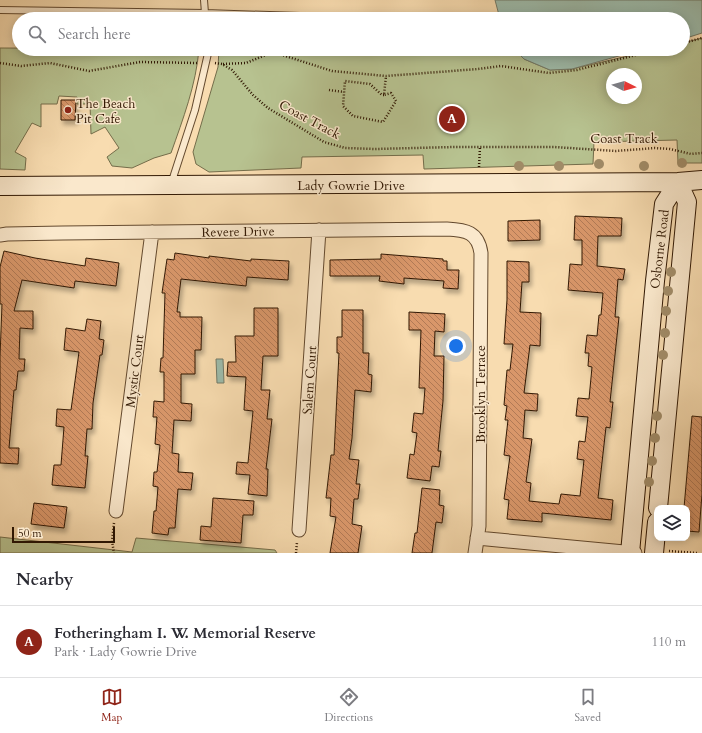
<!DOCTYPE html>
<meta charset="utf-8">
<style>
body{margin:0;font-family:Cardo,serif;background:#f2f2f3;color:#2b2b33}
.controls{position:absolute;right:12px;bottom:12px;display:grid;overflow:hidden;border-radius:8px;box-shadow:0 2px 10px #0003}
.controls button{width:36px;height:36px;display:grid;place-items:center;padding:0;border:0;border-bottom:1px solid #e1e1e2;background:#fff;color:#2b2b33;font:20px sans-serif}
.compass{position:absolute;left:606px;top:68px;width:36px;height:36px;border-radius:50%;background:#fff;box-shadow:0 2px 10px #0003;rotate:95deg}
.scale{position:absolute;left:12px;bottom:10px;width:103px;box-sizing:border-box;padding-left:4px;border:2px solid #311803;border-top:0;font-size:11px;line-height:14px;white-space:nowrap;color:#311803;-webkit-text-stroke:3px #fae8cc;paint-order:stroke}
.you{position:absolute;left:456px;top:346px;width:14px;height:14px;margin:-10px;border:3px solid #fff;border-radius:50%;background:#1a73e8;box-shadow:0 0 0 6px #1a73e833}
.badge{display:grid;place-items:center;width:26px;height:26px;border-radius:50%;background:#8f2418;color:#fff;font-size:13px;font-weight:700}
.pin{position:absolute;translate:-50% -50%;border:2px solid #fff;box-shadow:0 1px 4px #0006}
.list{margin:0;padding:0;list-style:none}
h2{display:flex;justify-content:space-between;align-items:center;height:52px;margin:0;padding:0 16px;font-size:17px}
h2 small{font-size:13px;font-weight:400;color:#7c7c81}
.list li{display:grid;grid-template-columns:26px 1fr auto;gap:12px;align-items:center;box-sizing:border-box;height:72px;padding:0 16px;border-top:1px solid #e1e1e2}
.list b{display:block;font-size:15px;white-space:nowrap}
.list p{margin:0;font-size:13px;white-space:nowrap;color:#7c7c81}
.list em{font-size:13px;font-style:normal;color:#7c7c81}
.icon{flex:none;width:22px;height:22px;fill:none;stroke:currentColor;stroke-width:2;stroke-linecap:round;stroke-linejoin:round}
.map{position:relative;flex:none;width:702px;height:553px;overflow:hidden}
.search{position:absolute;background:#fff;box-shadow:0 2px 10px #0003;left:12px;right:12px;top:12px;height:44px;display:flex;align-items:center;gap:10px;box-sizing:border-box;padding:0 14px;border-radius:22px;color:#7c7c81;font-size:15px}
.sheet{height:124px;background:#fff}
nav{display:flex;justify-content:space-around;align-items:center;box-sizing:border-box;height:56px;border-top:1px solid #e1e1e2;background:#fff;font-size:11px;color:#7c7c81}
nav a{display:grid;justify-items:center;gap:2px}
nav .on{color:#8f2418}
.map>svg:first-child{display:block}
</style>
<div class="map">
<svg width="702" height="553" viewBox="0 0 702 553">
<defs>
<pattern id="building-back-hatch" width="6" height="6" patternUnits="userSpaceOnUse"><rect width="6" height="6" fill="#d9976b"/><path d="M-1 5l2 2M0 0l6 6M5-1l2 2" fill="none" stroke="#b17a56"/></pattern>
<filter id="shadow"><feDropShadow dx="2.5" dy="4.5" stdDeviation="2" flood-color="#0004"/></filter>
</defs>
<rect width="100%" height="100%" fill="#f8dcb0"/>
<filter id="stains"><feTurbulence type="fractalNoise" baseFrequency=".005" numOctaves="4"/><feColorMatrix values="0 0 0 0 .2 0 0 0 0 .09 0 0 0 0 .02 0 0 0 .5 -.17"/></filter>
<radialGradient id="worn" r=".72"><stop offset=".6" stop-color="#630" stop-opacity="0"/><stop offset="1" stop-color="#630" stop-opacity=".3"/></radialGradient>
<path fill="#b7c290" stroke="#746d4a" fill-rule="evenodd" d="M702,38v125h-24l-1,-23 -83,2 -1,22 -169,5 -1,-14 -121,2 -1,11 -92,4 -13,-8 -3,-12 25,-85 1,-18 231,3 12,-3h52l10,10 26,11 22,-1 86,-20h25v-6zM612,74h24v24h-24z
M0,48l199,1c-3,36 -16,70 -28,104l-17,5 -22,10 -20,-2 -5,-9 12,-9 -14,-21 -14,7 -1,-30h-13v-7l-18,-1 -2,8h-16v23l-9,-4 -17,29 11,6 -1,12 -25,-1z
M0,537l132,15 4,-14 139,12 2,3h-277z"/>
<path fill="#9dbcac" stroke="#727a68" d="M495,0h207v33l-19,6v-20h-183z
M514,49h130l-72,20 -22,1 -26,-11z
M216,359h7l1,24h-7z"/>
<path fill="url(#building-back-hatch)" stroke="#311803" filter="url(#shadow)" d="M61,100h15l-1,20h-14z
M575,216l47,2 -1,18h-23l-1,30 28,3 -2,11 -5,-1 -3,38h4l-9,85h3l-3,26 -4,-1 -8,71 15,2 -2,20 -69,-7v9l-35,-3 2,-19 -5,-1 6,-43 -6,-1 4,-35h-3l2,-14 -3,-1 3,-35h3l3,-26h-9l3,-44v-39l22,1v20h-7l-2,30 21,1 -1,33 -10,-1 -6,48 14,1 -1,17 -12,-1 -2,28 9,1 -6,43 5,1 -2,18 30,3 2,-10 19,2 4,-36 -7,-1 2,-18 6,1 3,-25 -12,-1 2,-18 11,1 3,-32 -4,-1 1,-13h-4l2,-18 10,1 2,-21h2l2,-22 -35,-3 2,-26 12,1v-25h-8z
M540,220v20l-32,1v-20z
M4,251l31,7 50,8 1,-8 33,5 -3,23 -41,-5 -1,7 -52,-8 -8,31h19v18l-13,-1 -1,31h6l-1,12h-6l-2,19h-2l-5,58h10l-1,16 -18,-1v-106l2,-53h-2v-37z
M175,253l34,5v-2l42,5v-2l38,2 -1,19 -41,-3 -1,9 -65,-7 -4,33h3v5h22l-1,33h-6v24h-14v29l11,1 -1,17 -17,-1 -2,33 7,1 -1,18 15,1 -2,17 -13,-1 -3,39h-6l-1,7 -16,-2 2,-22h2l2,-24 -5,-1 1,-14h3l3,-27 -5,-1 2,-27h-4l1,-16 10,1v-30h-4l1,-14h2l2,-65h-3l5,-34 7,1z
M381,254l62,5v2h4v9h12l-1,19 -15,-1 1,-7 -40,-3v6l-25,-3 1,-5h-50v-16l51,-1z
M254,308h24v48h-15l-2,34h9l-3,29h5l-6,50h2l-1,27 -19,-2 2,-19 -14,-1 1,-12 11,1 5,-52 -9,-1 2,-33 -19,-1 1,-14h8l-1,-26h19z
M342,310h21v43h6l-1,21 4,1 -1,17 -16,-2 -3,48 -3,21 10,1 -3,24h4l-2,15h-4l-2,25 10,2 -4,27h-28l6,-36 -6,-1 1,-18h-5l5,-43h3l5,-102h-2v-16h5z
M409,312l36,2 -1,18 -9,-1 -1,25h10l-1,45 -5,50h3l-2,16 -7,-1 -2,15 -23,-3 3,-24 4,1 3,-22 -5,-1 2,-19 9,1 2,-26h-6l2,-58h-12z
M87,319l14,2 -2,18 5,1 -2,15h-2l-7,48 -1,26h-5l-2,27h3l-3,32 -33,-3 2,-20h7l3,-38 -8,-1 1,-17 14,1 8,-58 -15,-2 2,-22 19,3z
M692,416l10,1v77l-3,38 -12,-1v-23h-3z
M422,488l18,2 -1,15 5,1 -2,17 -6,-1 -4,31h-20l3,-20h2z
M213,498l41,3 -1,14h-10l-2,28 -41,-3 1,-14 10,1z
M34,503l33,4 -3,21 -33,-4z"/>
<g fill="none" stroke-linecap="round" stroke-linejoin="round">
<defs>
<path id="lane" d="M0,10l205,3 188,6
M204,19l1,-6 -1,-13
M171,184l24,-74 14,-61"/>
<path id="street" d="M0,235l7,-1 56,-1 384,-4c19,1 31,3 34,24l-2,273 -4,27
M116,511l36,-279
M299,530l20,-300
M477,538l158,15"/>
<path id="secondary" d="M0,186l678,-4 24,-2
M658,508l29,-306 -9,-20
M630,553l25,-272 9,-77 14,-22
M654,553l3,-31"/>
</defs>
<use href="#lane" stroke="#63492e" stroke-width="8"/>
<use href="#street" stroke="#63492e" stroke-width="15"/>
<use href="#secondary" stroke="#311803" stroke-width="20"/>
<path stroke="#311803" stroke-width="2.5" stroke-dasharray="1 2" stroke-linecap="butt" d="M683,43l19,-5
M0,63l21,3 29,-3 39,8 51,-9 58,1
M215,63l7,1 10,6 21,25 15,13 56,34 21,6 30,1 79,-2h100l62,4 39,-3 15,1 21,5 11,-1
M223,64l23,-1 27,-11 59,19 54,5 92,-7 23,-3 48,7 28,-3 82,-21
M329,90l15,2
M384,95h-2l-12,-11 -25,-3 -2,25 10,10 30,6 13,-21 -5,-8 -7,2 2,-19
M479,167l1,-20
M114,523l-2,18 2,12
M669,551l28,2
M296,553l1,-11"/>
<use href="#lane" stroke="#fae8cc" stroke-width="6"/>
<use href="#street" stroke="#fae8cc" stroke-width="13"/>
<use href="#secondary" stroke="#fae8cc" stroke-width="18"/>
</g>
<g fill="#a18c68">
<circle cx="682" cy="163" r="5"/>
<circle cx="599" cy="164" r="5"/>
<circle cx="519" cy="166" r="5"/>
<circle cx="559" cy="166" r="5"/>
<circle cx="644" cy="166" r="5"/>
<circle cx="671" cy="272" r="5"/>
<circle cx="668" cy="291" r="5"/>
<circle cx="666" cy="311" r="5"/>
<circle cx="665" cy="333" r="5"/>
<circle cx="663" cy="355" r="5"/>
<circle cx="657" cy="416" r="5"/>
<circle cx="655" cy="438" r="5"/>
<circle cx="652" cy="461" r="5"/>
<circle cx="649" cy="482" r="5"/>
</g>
<circle fill="#8f2418" stroke="#fae8cc" stroke-width="1.5" cx="68" cy="110" r="4"/>
<g text-anchor="middle" stroke-width="3" stroke-linejoin="round" paint-order="stroke">
<g font-size="13" fill="#311803" stroke="#fae8cc" text-anchor="start">
<text x="76" y="108">The Beach<tspan x="76" dy="15">Pit Cafe</tspan></text>
</g>
<g font-size="13" fill="#311803" stroke="#fae8cc">
<text transform="translate(310 119) rotate(28)" y="5">Coast Track</text>
<text x="624" y="143">Coast Track</text>
<text x="351" y="190">Lady Gowrie Drive</text>
<text transform="translate(238 231) rotate(-1)" y="5">Revere Drive</text>
<text transform="translate(659 249) rotate(-83)" y="5">Osborne Road</text>
<text transform="translate(134 371) rotate(-83)" y="5">Mystic Court</text>
<text transform="translate(309 380) rotate(-86)" y="5">Salem Court</text>
<text transform="translate(480 394) rotate(-90)" y="5">Brooklyn Terrace</text>
</g>
</g>
<rect width="100%" height="100%" filter="url(#stains)"/>
<rect width="100%" height="100%" fill="url(#worn)"/>
</svg>
<div class="controls">
<button><svg class="icon" aria-label="layers" viewBox="0 0 24 24"><path d="M12 4l9 5-9 5-9-5zM3 14l9 5 9-5"/></svg></button>
</div>
<svg class="compass" viewBox="-18 -18 36 36"><path d="M0-13l5 13h-10z" fill="#e53935"/><path d="M0 13l5-13h-10z" fill="#7c7c81"/></svg>
<div class="scale">50 m</div>
<div class="you"></div>
<div class="pin badge" style="left:452px;top:119px">A</div>
<div class="search"><svg class="icon" aria-label="search" viewBox="0 0 24 24"><circle cx="10" cy="10" r="6"/><path d="M15 15l6 6"/></svg>Search here</div>
</div>
<section class="sheet">
<h2>Nearby<small></small></h2>
<ul class="list">
<li><span class="badge">A</span><div><b>Fotheringham I. W. Memorial Reserve</b><p>Park · Lady Gowrie Drive</p></div><em>110 m</em></li>
</ul>
</section>
<nav>
<a class="on"><svg class="icon" aria-label="map" viewBox="0 0 24 24"><path d="M3 6l6-2 6 2 6-2v14l-6 2-6-2-6 2zM9 4v14M15 6v14"/></svg>Map</a>
<a><svg class="icon" aria-label="directions" viewBox="0 0 24 24"><path d="M12 3l9 9-9 9-9-9zM9 14v-3h6M13 9l2 2-2 2"/></svg>Directions</a>
<a><svg class="icon" aria-label="saved" viewBox="0 0 24 24"><path d="M7 4h10v16l-5-4-5 4z"/></svg>Saved</a>
</nav>
